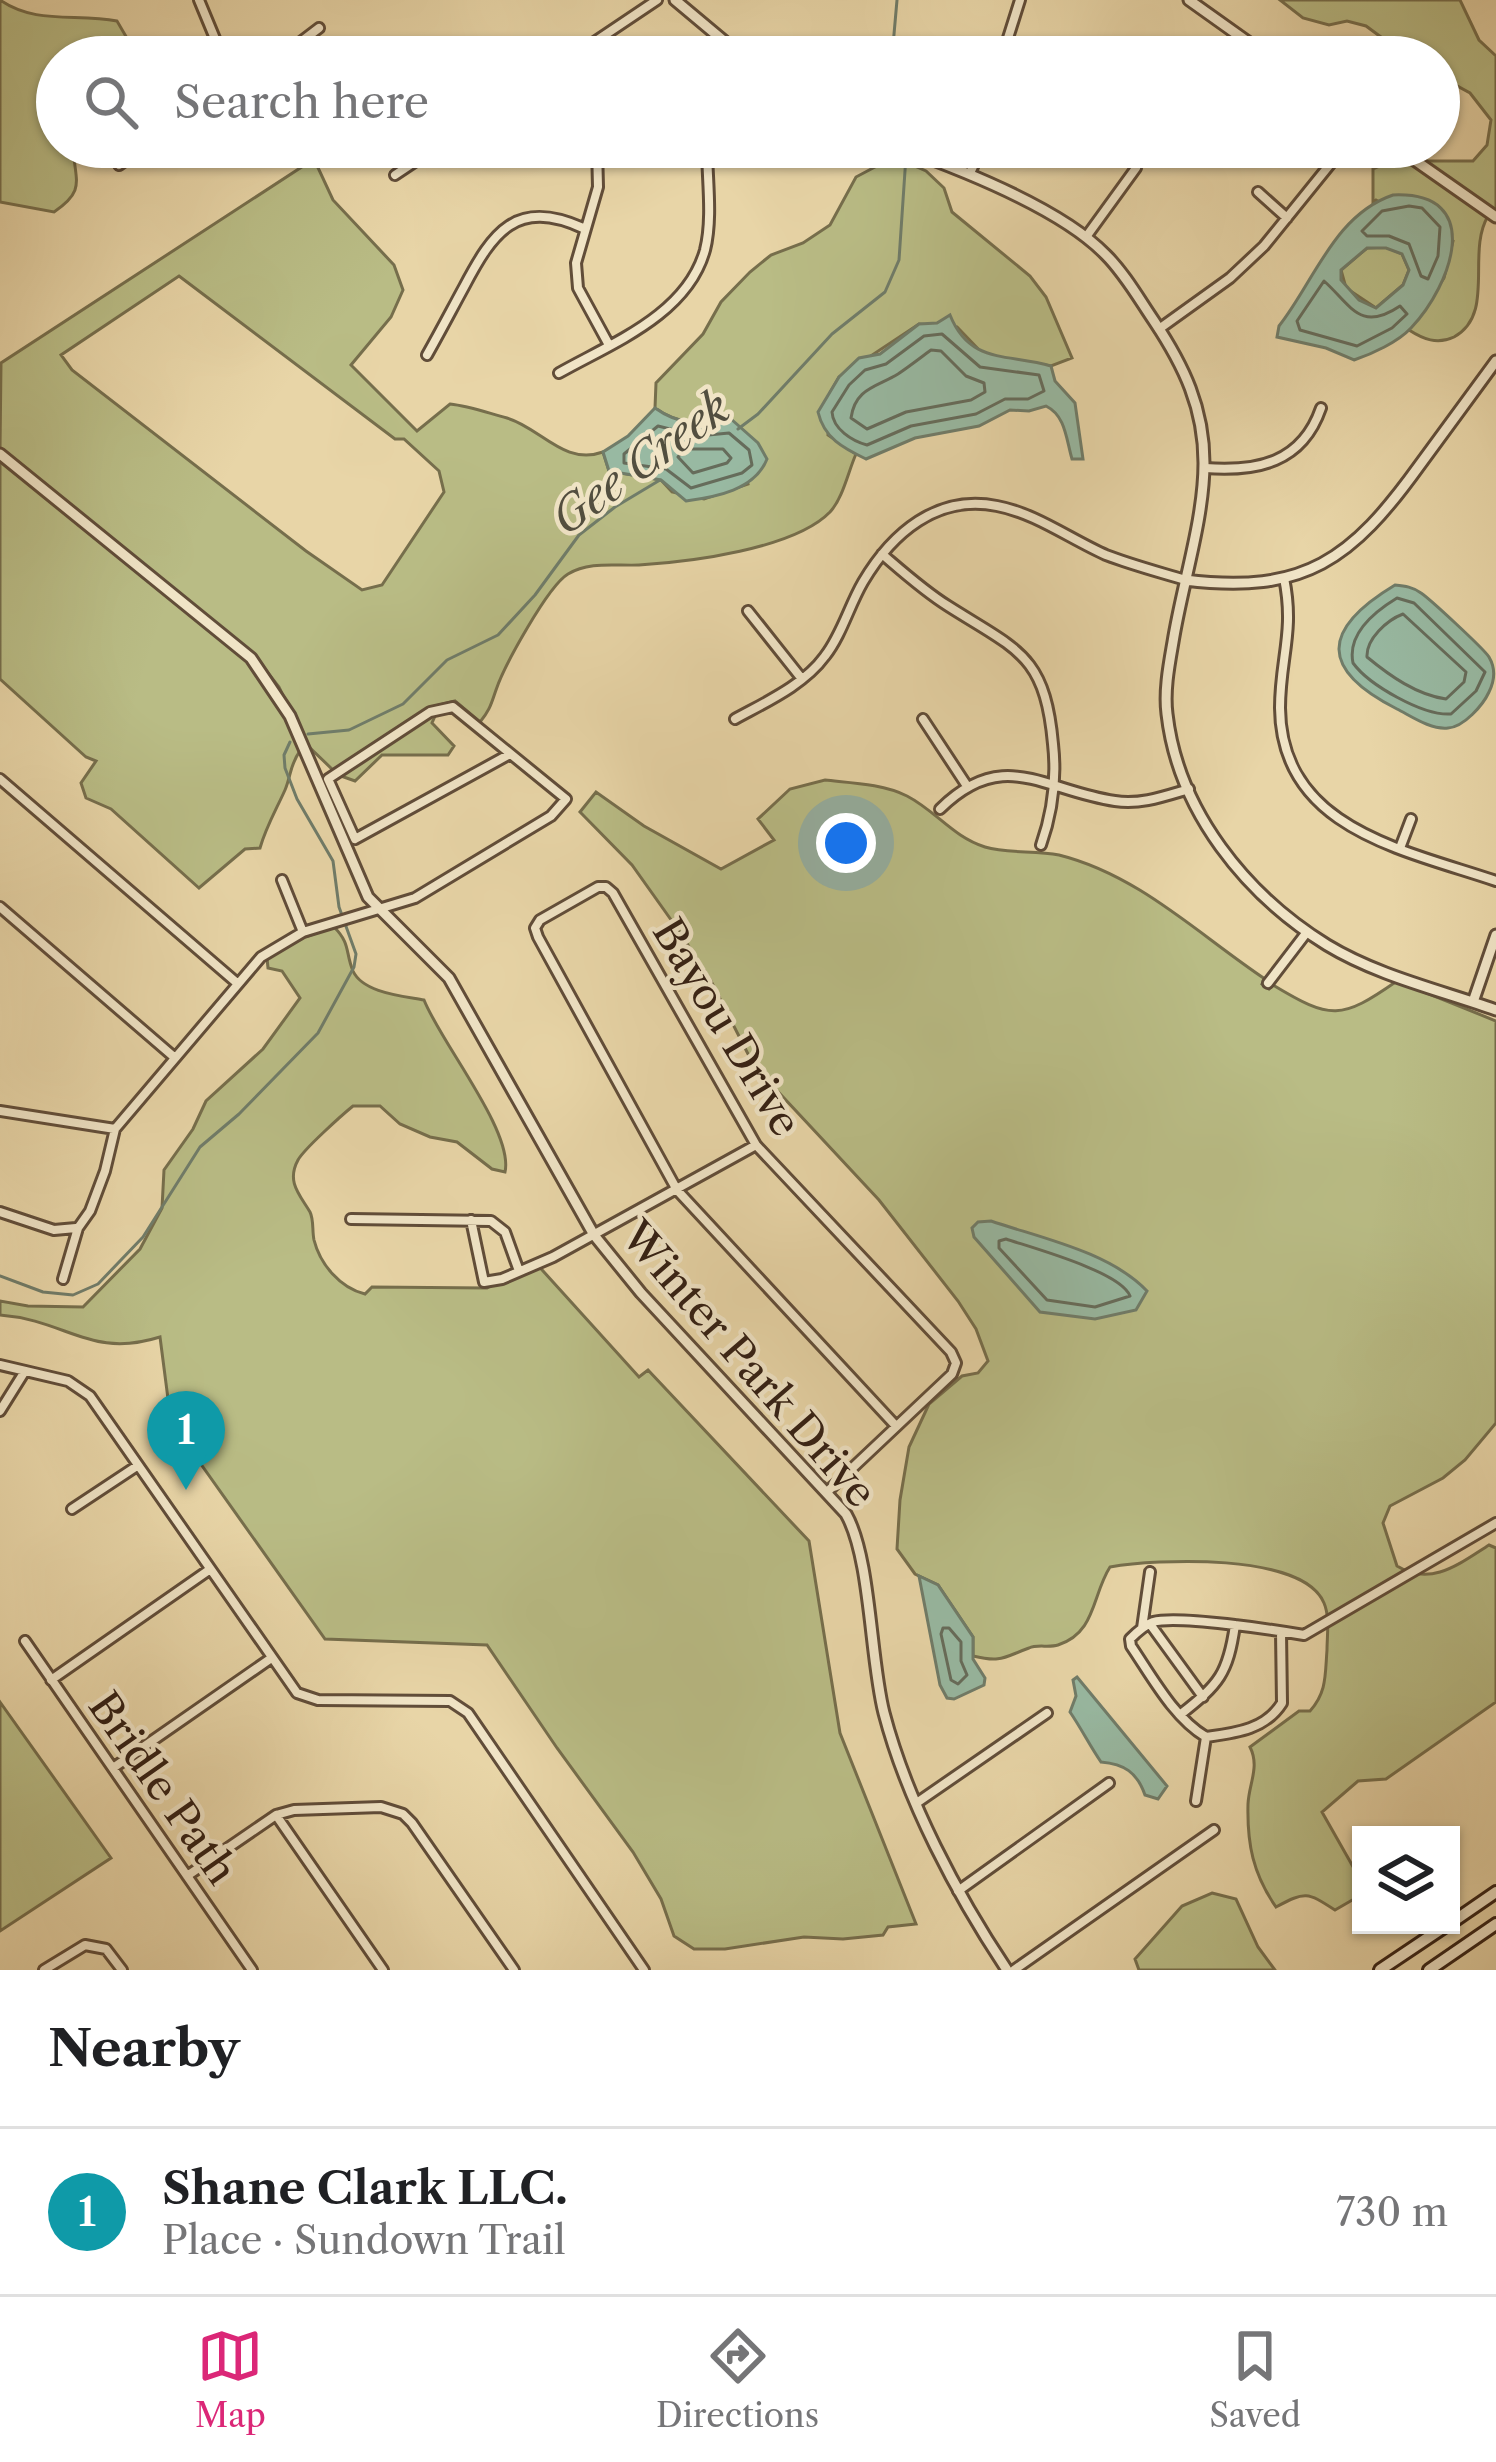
<!DOCTYPE html>
<meta charset="utf-8">
<style>
body{margin:0;font-family:"Libre Caslon Text",serif;background:#f2f2f2;color:#202124}
.controls{position:absolute;right:36px;bottom:36px;display:grid;overflow:hidden;border-radius:0px;box-shadow:0 3px 9px #0004}
.controls button{width:108px;height:108px;display:grid;place-items:center;padding:0;border:0;border-bottom:3px solid #e0e0e0;background:#fff;color:#202124;font:60px sans-serif}
.you{position:absolute;left:846px;top:843px;width:42px;height:42px;margin:-30px;border:9px solid #fff;border-radius:50%;background:#1a73e8;box-shadow:0 0 0 18px #1a73e833}
.badge{display:grid;place-items:center;width:78px;height:78px;border-radius:50%;background:#db2777;color:#fff;font-size:39px;font-weight:700}
.pin{position:absolute;translate:-50% -99px;filter:drop-shadow(0 3px 6px #0008)}
.pin::after{content:'';position:absolute;top:63px;width:42px;height:36px;background:inherit;clip-path:polygon(0 0,100% 0,50% 100%)}
.list{margin:0;padding:0;list-style:none}
h2{display:flex;justify-content:space-between;align-items:center;height:156px;margin:0;padding:0 48px;font-size:51px}
h2 small{font-size:39px;font-weight:400;color:#757577}
.list li{display:grid;grid-template-columns:78px 1fr auto;gap:36px;align-items:center;box-sizing:border-box;height:168px;padding:0 48px;border-top:3px solid #e0e0e0}
.list b{display:block;font-size:45px;white-space:nowrap}
.list p{margin:0;font-size:39px;white-space:nowrap;color:#757577}
.list em{font-size:39px;font-style:normal;color:#757577}
.icon{flex:none;width:66px;height:66px;fill:none;stroke:currentColor;stroke-width:2;stroke-linecap:round;stroke-linejoin:round}
.map{position:relative;flex:none;width:1496px;height:1970px;overflow:hidden}
.search{position:absolute;background:#fff;box-shadow:0 3px 9px #0004;left:36px;right:36px;top:36px;height:132px;display:flex;align-items:center;gap:30px;box-sizing:border-box;padding:0 42px;border-radius:66px;color:#757577;font-size:45px}
.sheet{height:324px;background:#fff}
nav{display:flex;justify-content:space-around;align-items:center;box-sizing:border-box;height:168px;border-top:3px solid #e0e0e0;background:#fff;font-size:33px;color:#757577}
nav a{display:grid;justify-items:center;gap:6px}
nav .on{color:#db2777}
.map>svg:first-child{display:block}
</style>
<div class="map">
<svg width="1496" height="1970" viewBox="0 0 1496 1970">
<rect width="100%" height="100%" fill="#e8d5a7"/>
<filter id="stains"><feTurbulence type="fractalNoise" baseFrequency=".00167" numOctaves="4"/><feColorMatrix values="0 0 0 0 .2 0 0 0 0 .09 0 0 0 0 .02 0 0 0 .5 -.17"/></filter>
<radialGradient id="worn" r=".72"><stop offset=".6" stop-color="#630" stop-opacity="0"/><stop offset="1" stop-color="#630" stop-opacity=".3"/></radialGradient>
<path fill="#b9bc85" stroke="#766e4c" stroke-width="3" fill-rule="evenodd" d="M0,0c36,25 76,13 117,21l21,36h-81v90h16c2,35 13,43 -19,65l-54,-10z
M1280,0h180l19,40 17,16v155l-73,-50h50l14,-16 4,-25 -21,-27 -31,-17v-19h-31l-42,-31 -19,-5 -18,4 -26,-7z
M894,157l32,14 18,17 8,24 78,64 16,21 26,61 -21,8 -67,-11 -27,-28 -38,-3 -80,53 -9,16 -2,42 28,19c-8,18 -13,44 -26,58 -36,37 -141,50 -191,53 -24,1 -50,-4 -71,9 -20,12 -64,92 -72,116 -5,14 -6,20 -16,32l-25,-21 -27,7 -95,62 -27,-26 -27,-57 -25,-32 -254,-206 1,-86 313,-204 19,41 61,65 9,25 -12,27 -40,48 66,66 33,-27c19,2 38,9 57,14 34,10 57,48 96,34l6,19 52,9 11,12 32,7 44,-15 -17,-65c-29,5 -51,7 -76,-11l1,-25 47,-49 18,-32 29,-30 21,-17 32,-12 27,-18 26,-48zM179,276l216,163h9l35,32 5,21 -62,93 -20,5 -56,-39 -234,-181 -11,-15z
M1389,162l23,1 76,53c-22,37 8,98 -34,121 -17,8 -31,2 -45,-7l35,-52 9,-37 -77,-41 -3,3v-34z
M1386,247l16,7 7,16 -6,15 -27,23 -30,-20 -5,-18 26,-22z
M0,459l248,202 38,56 14,34c-10,13 -9,25 -15,39 -9,20 -19,37 -25,58l-15,1 -46,39 -88,-79 -25,-11 -5,-15 15,-22 -10,-4 -86,-78z
M432,716h3l-3,7 22,23 -6,9h-66l-27,26 -14,-5z
M825,780c27,3 58,4 82,16 29,15 46,41 78,51 23,7 50,3 74,8 80,20 140,80 206,124l-3,5 7,5 4,-4c58,35 68,35 124,-4l99,40v402l-31,37 -22,18 -53,28 -7,17 14,43c34,21 62,-2 92,-21l7,3v154l-110,77 -28,2 -36,31 38,67 1,16 -26,15c-28,-18 -29,-19 -59,-3 -23,-33 -29,-63 -28,-103 1,-21 12,-37 2,-57l49,-36h11c17,-19 15,-36 17,-61 0,-14 3,-33 -3,-47 -21,-51 -169,-44 -214,-36 -18,28 -14,66 -52,78 -9,3 -21,-1 -29,3 -25,9 -27,15 -56,8v-19l-35,-52 -23,-11 -18,-25 3,-49 9,-53 20,-43 33,-28 16,-3 10,-12 -12,-32 -18,-28 -79,-101 -109,-117 -22,-29 -37,-73 -32,-50 -47,-66 -52,-53 16,-20 48,34 77,43 53,-29 -16,-21 32,-30z
M334,927c17,17 11,25 19,44 10,22 50,25 71,29 17,43 90,132 81,172l-13,-3 -35,-27 -27,-5 -30,-13 -20,-18h-27c-11,9 -49,43 -55,54 -12,22 2,35 12,52 4,8 2,19 4,28 6,24 26,48 51,54l7,-7 115,1 47,-27 105,116 9,-7 161,171 31,192 76,191 -28,3 -5,8 -40,4 -39,-2 -79,12h-31l-20,-13 -13,-37 -28,-47 -76,-104 -70,-103 -162,-6 -154,-217 -11,-85c-70,22 -93,-17 -160,-22v-14l28,5 55,1 57,-58 22,-41 2,-38 29,-41 13,-28 57,-52 37,-51 -18,-27 -14,-3 -1,-10 38,-21z
M0,1702l111,156 -111,73z
M1212,1893l24,6 22,48 17,23h-136l-4,-11 47,-53z"/>
<path fill="#98b9a2" stroke="#707c69" stroke-width="3" fill-rule="evenodd" d="M1393,195c93,-4 59,90 18,133 -13,14 -39,26 -57,32l-28,-12 -49,-11 2,-11c35,-44 55,-111 114,-131zM1367,248h19l16,6 7,16 -6,15 -27,23 -17,-8 -18,-20v-10z
M950,315c20,50 58,38 101,51l4,15 20,22 8,56h-11c-6,-20 -6,-43 -26,-53l-17,5 -19,-1 -31,16 -64,12 -49,21c-23,-11 -42,-21 -48,-47l21,-35 20,-19 21,-4 39,-30 18,-1z
M655,408c25,18 47,17 76,11l27,24 9,16c-12,31 -51,38 -81,42l-25,-21 -52,-9 -6,-19 25,-16z
M1395,585c10,1 18,2 26,8 9,6 63,56 68,64 7,12 6,23 0,35 -6,13 -25,35 -41,36 -17,2 -37,-12 -51,-19 -77,-39 -77,-79 -2,-124z
M991,1221c50,17 119,31 156,70l-11,19 -41,9 -55,-7 -66,-75 -2,-9 6,-6z
M919,1576l19,9 35,52v22l12,19 -1,7 -30,14 -7,-1 -7,-13z
M1077,1677l90,109 -9,13 -13,-4c-8,-23 -21,-31 -44,-33 -11,-16 -20,-34 -31,-50l6,-16 -3,-16z"/>
<g fill="none" stroke-linecap="round" stroke-linejoin="round">
<path stroke="#666c5b" stroke-width="3" d="M1409,206l13,2 18,19 -2,29 -10,23 -7,-3 -12,-32 -20,-8h-22l-5,-5 20,-20z
M1324,281c27,24 36,52 76,25l7,8 -15,14 -35,18 -57,-16 -3,-9z
M942,334l38,33 59,8 5,16 -16,8h-23l-29,15 -65,12 -44,19c-15,-4 -34,-16 -35,-33l17,-27 16,-15 21,-6 38,-28z
M931,350l10,1 25,25 18,7 1,9 -14,8 -65,12 -39,17 -16,-11c4,-30 26,-31 47,-44 12,-8 22,-16 33,-24z
M658,426l40,10 31,-3 20,17 3,15 -10,8 -51,15 -25,-19 -42,-6v-9z
M684,449h39l8,9 -4,5 -34,10 -15,-16z
M1397,598l17,5 71,69 -9,19 -25,23c-28,2 -82,-29 -98,-51 -6,-29 21,-51 44,-65z
M1403,614l63,58 -2,10 -18,17c-29,-4 -56,-23 -79,-42 -1,-18 20,-37 36,-43z
M1006,1239c27,9 115,33 124,57l-35,11 -48,-7 -48,-52v-7z
M949,1628l12,14v19l6,14 -9,9 -7,-4 -10,-46 2,-6z"/>
<path stroke="#707c69" stroke-width="3" d="M892,57l5,-57
M738,429l20,-15 74,-80 53,-42 14,-32 7,-104
M308,734l41,-4 54,-26 44,-44 51,-25 37,-40 44,-60 36,-28 45,-27
M0,1276l43,16 30,3 25,-11 45,-47 57,-90 39,-33 79,-81 36,-66 2,-13 -17,-47 -6,-46 -36,-62 -12,-31 -1,-13 6,-13"/>
<defs>
<path id="minor" d="M199,0l17,41 1,16
M281,57l38,-29
M572,57l85,-57
M1002,57l18,-57
M597,147l1,40 -22,76 2,25 31,57
M119,165l25,-18
M970,173l12,-26
M395,175l42,-28
M1258,192l29,26
M1086,237l50,-69
M1159,329l71,-51 34,-32 80,-99
M427,355c13,-23 25,-46 37,-68 29,-55 52,-89 119,-59
M559,373c53,-30 128,-58 146,-123 8,-32 2,-71 2,-103
M1205,468c52,4 97,-5 116,-60
M882,554c21,18 42,37 66,52 69,44 97,48 105,138 4,36 0,67 -12,101
M1284,578c11,54 -4,80 -4,130 1,121 125,142 216,173
M748,611l54,68
M735,719c31,-17 69,-34 90,-63 17,-22 24,-50 38,-74 29,-49 74,-88 134,-76 38,7 73,33 109,49 26,10 53,17 79,25
M923,719l44,67
M0,779l237,204
M940,809c64,-63 104,-18 175,-8 26,4 50,-5 74,-12
M1400,848l11,-29
M282,880l21,52
M0,907l174,150
M1268,983l39,-51
M0,1111l115,18
M0,1212l54,18 22,-2
M351,1219l140,2 14,11 14,39
M471,1220l13,62 18,-3 51,-22 203,-112
M63,1279l15,-51 12,-17 15,-40 10,-42 146,-172 42,-25 112,-34 136,-82 15,-17 -113,-92 -23,5 -102,67 27,60 155,-85
M0,1365l68,16 22,15 207,297 21,7 132,1 18,12 176,257
M0,1411l25,-40
M827,1492l125,-118 4,-11 -5,-11 -195,-207 -143,-252 -7,-6h-8l-58,33 -5,8 3,9 139,253 219,236
M72,1509l65,-43
M1150,1624l53,73
M1142,1628l8,-56
M1281,1632l1,71c-17,27 -47,30 -76,34 -32,-19 -54,-60 -75,-91l-1,-7c6,-6 15,-14 23,-17 25,-7 121,8 151,13l192,-112
M25,1641l227,329
M51,1680l158,-110
M1181,1714c38,-30 47,-40 54,-89
M113,1768l157,-109
M1196,1801l10,-64
M918,1802l129,-89
M276,1815l107,155
M187,1876l89,-61 18,-5 87,-3 22,7 9,9 102,147
M958,1891l151,-108
M44,1970l41,-25 21,4 16,21
M1014,1970l200,-140"/>
<path id="tertiary" d="M675,0l68,57
M1189,0l80,57
M898,147c62,22 163,61 208,108 19,19 33,44 48,66 30,45 50,87 50,142 0,57 -22,122 -31,179 -4,23 -9,49 -6,72 11,97 79,181 160,231 51,31 113,45 169,65
M1396,147l100,70
M0,454l251,204 39,58 78,181 81,81 145,257 47,58 205,221c25,44 24,145 38,199 23,88 73,182 123,257
M1185,580c120,15 167,-21 234,-114 26,-35 51,-70 77,-105
M1473,1002l23,-67"/>
<path id="secondary" d="M1451,1923l45,-31
M1380,1970l67,-45
M1429,1970l67,-46"/>
</defs>
<use href="#minor" stroke="#614d39" stroke-width="14"/>
<use href="#tertiary" stroke="#614d39" stroke-width="15"/>
<use href="#secondary" stroke="#342014" stroke-width="16"/>
<use href="#minor" stroke="#f0e4c6" stroke-width="8"/>
<use href="#tertiary" stroke="#f0e4c6" stroke-width="9"/>
<use href="#secondary" stroke="#f0e4c6" stroke-width="10"/>
</g>
<g text-anchor="middle" stroke-width="9" stroke-linejoin="round" paint-order="stroke">
<g font-size="42" fill="#342014" stroke="#f0e4c6">
<text transform="translate(727 1027) rotate(59)" y="15">Bayou Drive</text>
<text transform="translate(749 1364) rotate(49)" y="15">Winter Park Drive</text>
<text transform="translate(163 1788) rotate(55)" y="15">Bridle Path</text>
</g>
<g font-size="45" font-style="italic" fill="#524e3f" stroke="#f0e4c6">
<text transform="translate(640 463) rotate(-36)" y="16">Gee Creek</text>
</g>
</g>
<rect width="100%" height="100%" filter="url(#stains)"/>
<rect width="100%" height="100%" fill="url(#worn)"/>
</svg>
<div class="controls">
<button><svg class="icon" aria-label="layers" viewBox="0 0 24 24"><path d="M12 4l9 5-9 5-9-5zM3 14l9 5 9-5"/></svg></button>
</div>
<div class="you"></div>
<div class="pin badge" style="left:186px;top:1490px;background:#0f9aa8">1</div>
<div class="search"><svg class="icon" aria-label="search" viewBox="0 0 24 24"><circle cx="10" cy="10" r="6"/><path d="M15 15l6 6"/></svg>Search here</div>
</div>
<section class="sheet">
<h2>Nearby<small></small></h2>
<ul class="list">
<li><span class="badge" style="background:#0f9aa8">1</span><div><b>Shane Clark LLC.</b><p>Place · Sundown Trail</p></div><em>730 m</em></li>
</ul>
</section>
<nav>
<a class="on"><svg class="icon" aria-label="map" viewBox="0 0 24 24"><path d="M3 6l6-2 6 2 6-2v14l-6 2-6-2-6 2zM9 4v14M15 6v14"/></svg>Map</a>
<a><svg class="icon" aria-label="directions" viewBox="0 0 24 24"><path d="M12 3l9 9-9 9-9-9zM9 14v-3h6M13 9l2 2-2 2"/></svg>Directions</a>
<a><svg class="icon" aria-label="saved" viewBox="0 0 24 24"><path d="M7 4h10v16l-5-4-5 4z"/></svg>Saved</a>
</nav>
